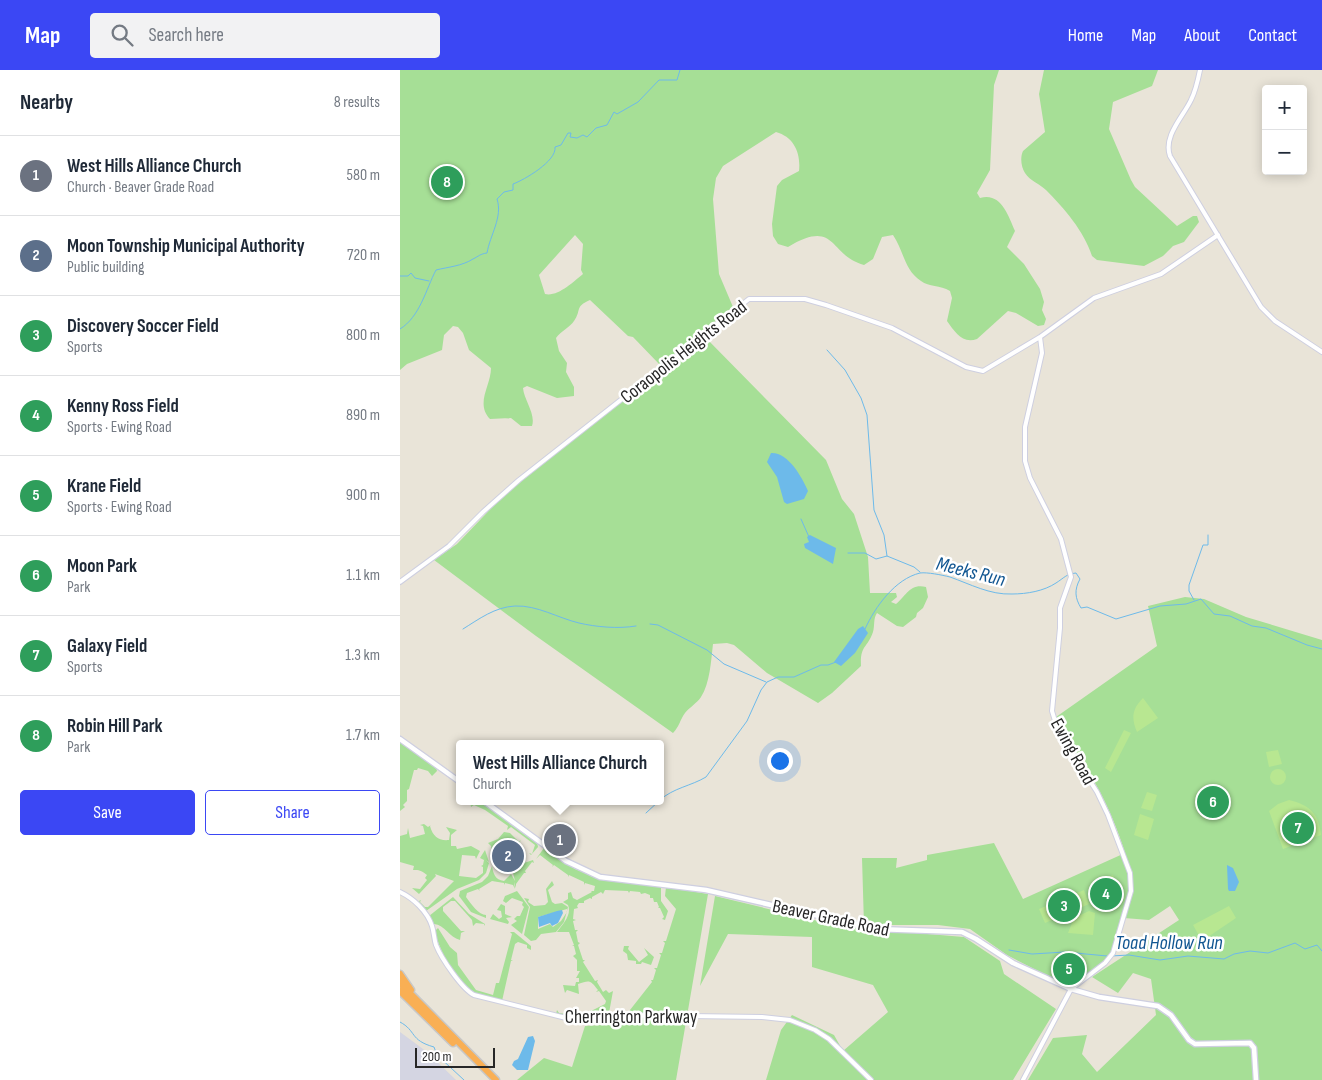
<!DOCTYPE html>
<meta charset="utf-8">
<style>
body{margin:0;font-family:"Sofia Sans Condensed",sans-serif;background:#f2f2f3;color:#1f2937}
.controls{position:absolute;right:15px;top:15px;display:grid;overflow:hidden;border-radius:5px;box-shadow:0 2px 12px #0003}
.controls button{width:45px;height:45px;display:grid;place-items:center;padding:0;border:0;border-bottom:1px solid #e0e1e3;background:#fff;color:#1f2937;font:25px sans-serif}
.scale{position:absolute;left:15px;bottom:12px;width:80px;box-sizing:border-box;padding-left:5px;border:2px solid #272727;border-top:0;font-size:14px;line-height:18px;white-space:nowrap;color:#272727;-webkit-text-stroke:4px #fff;paint-order:stroke}
.you{position:absolute;left:379px;top:690px;width:18px;height:18px;margin:-12px;border:4px solid #fff;border-radius:50%;background:#1a73e8;box-shadow:0 0 0 8px #1a73e833}
.badge{display:grid;place-items:center;width:32px;height:32px;border-radius:50%;background:#3b47f4;color:#fff;font-size:16px;font-weight:700}
.pin{position:absolute;translate:-50% -50%;border:2px solid #fff;box-shadow:0 1px 5px #0006}
.popup{position:absolute;left:56px;top:670px;width:208px;height:65px;box-sizing:border-box;display:grid;place-content:center;border-radius:5px;background:#fff;filter:drop-shadow(0 1px 4px #0005);font-size:16px;white-space:nowrap;color:#747a83}
.popup b{font-size:19px;color:#1f2937}
.popup::after{content:'';position:absolute;left:50%;top:100%;margin-left:-10px;border:10px solid transparent;border-top-color:#fff}
.list{margin:0;padding:0;list-style:none}
h2{display:flex;justify-content:space-between;align-items:center;height:65px;margin:0;padding:0 20px;font-size:21px}
h2 small{font-size:16px;font-weight:400;color:#747a83}
.list li{display:grid;grid-template-columns:32px 1fr auto;gap:15px;align-items:center;box-sizing:border-box;height:80px;padding:0 20px;border-top:1px solid #e0e1e3}
.list b{display:block;font-size:19px;white-space:nowrap}
.list p{margin:0;font-size:16px;white-space:nowrap;color:#747a83}
.list em{font-size:16px;font-style:normal;color:#747a83}
.actions{display:flex;gap:10px;padding:15px 20px}
.actions a{flex:1;padding:11px 0;border:1px solid #3b47f4;border-radius:5px;text-align:center;font-size:18px;color:#3b47f4}
.actions .main{background:#3b47f4;color:#fff}
.icon{flex:none;width:28px;height:28px;fill:none;stroke:currentColor;stroke-width:2;stroke-linecap:round;stroke-linejoin:round}
.map{position:relative;flex:none;width:922px;height:1010px;overflow:hidden}
header{display:flex;align-items:center;gap:30px;box-sizing:border-box;height:70px;padding:0 25px;background:#3b47f4;color:#fff}
header strong{font-size:24px}
nav{display:flex;gap:28px;margin-inline-start:auto;font-size:18px}
.search{width:350px;height:45px;background:#f2f2f3;display:flex;align-items:center;gap:12px;box-sizing:border-box;padding:0 18px;border-radius:5px;color:#747a83;font-size:19px}
main{display:flex}
aside{flex:1;background:#fff}
.map>svg:first-child{display:block}
</style>
<header>
<strong>Map</strong>
<div class="search"><svg class="icon" aria-label="search" viewBox="0 0 24 24"><circle cx="10" cy="10" r="6"/><path d="M15 15l6 6"/></svg>Search here</div>
<nav><a>Home</a><a>Map</a><a>About</a><a>Contact</a></nav>
</header>
<main>
<aside>
<h2>Nearby<small>8 results</small></h2>
<ul class="list">
<li><span class="badge" style="background:#6b7280">1</span><div><b>West Hills Alliance Church</b><p>Church · Beaver Grade Road</p></div><em>580 m</em></li>
<li><span class="badge" style="background:#5c6f8a">2</span><div><b>Moon Township Municipal Authority</b><p>Public building</p></div><em>720 m</em></li>
<li><span class="badge" style="background:#2e9e5b">3</span><div><b>Discovery Soccer Field</b><p>Sports</p></div><em>800 m</em></li>
<li><span class="badge" style="background:#2e9e5b">4</span><div><b>Kenny Ross Field</b><p>Sports · Ewing Road</p></div><em>890 m</em></li>
<li><span class="badge" style="background:#2e9e5b">5</span><div><b>Krane Field</b><p>Sports · Ewing Road</p></div><em>900 m</em></li>
<li><span class="badge" style="background:#2e9e5b">6</span><div><b>Moon Park</b><p>Park</p></div><em>1.1 km</em></li>
<li><span class="badge" style="background:#2e9e5b">7</span><div><b>Galaxy Field</b><p>Sports</p></div><em>1.3 km</em></li>
<li><span class="badge" style="background:#2e9e5b">8</span><div><b>Robin Hill Park</b><p>Park</p></div><em>1.7 km</em></li>
</ul>
<div class="actions"><a class="main">Save</a><a>Share</a></div>
</aside>
<div class="map">
<svg width="922" height="1010" viewBox="0 0 922 1010">
<rect width="100%" height="100%" fill="#e9e4d8"/>
<path fill="#d4d5e2" d="M0,962l27,20 29,28h-56z"/>
<path fill="#a6df96" fill-rule="evenodd" d="M0,0h599l-5,15 -4,85 -13,23 3,5c21,-6 28,17 35,33l-8,16 17,17 16,25 4,13 -2,8 4,9 -2,6 -6,1 -22,-13 -8,-2 -31,28c-15,5 -22,-7 -30,-18l5,-23 -2,-7c-10,-6 -21,-4 -29,-10 -17,-11 -17,-30 -28,-46l-11,2 -9,22 -9,6c-36,-10 -27,-47 -76,-18l-10,-3 -5,-8 -1,-12 5,-38 5,-6 17,-9c2,-18 -5,-34 -23,-39l-53,34 -7,12 -3,21 6,75 14,33 -73,58 -27,-28 -5,-1 -38,-36c-16,7 -8,10 -16,21 -4,6 -13,10 -18,17l3,13 8,12 -1,9 8,15v9l-17,2 -30,-12 -4,2c1,12 13,26 9,38h-11l-10,-8 -21,1c-15,-16 1,-33 1,-51l-22,-18 -6,-17 -5,-6 -5,-1 -9,9 -2,15 -35,14 -7,6zM175,165l8,9 -2,26 2,4c-10,8 -25,23 -38,20l-6,-19z
M644,0h114l-6,16 -39,16 -4,27 22,51 4,7 42,39 16,-10h4l2,6 -15,20 -11,4 -10,10 -19,10 -47,-6 -5,-4c-8,-25 -28,-48 -46,-66 -6,-6 -16,-9 -21,-17 -4,-6 -5,-16 -2,-22l22,-19 -6,-38z
M305,267l121,123 16,39 12,15 14,43 2,36h26l1,4 -6,5 5,2c10,-8 14,-21 30,-17l2,10 -5,11 -6,5 -1,4 -13,10 -6,-1 -20,-13c-4,6 -2,12 -4,19 -6,17 -13,13 -12,34l-29,27 -14,10 -51,-30 -33,-28 -7,-2 -14,1c-2,17 -3,39 -12,53 -4,6 -11,10 -16,16 -5,7 -6,14 -12,20l-137,-97 -102,-76 23,-16 47,-49 195,-155z
M785,527l19,2 42,18 76,23v440h-294l25,-42 34,-3 -5,19 15,18 59,-57 -5,-36 -18,-6 -15,20 -26,-16 87,-57 -9,-14 -21,14 -25,-2c-12,43 -20,44 -55,69l-62,-32 -37,-26 -32,-4h-74l-2,-67h35l-1,10 31,-8v-5l67,-12 29,56 102,-46c-7,-23 -18,-49 -30,-70 -14,-23 -31,-44 -41,-69l2,3 101,-71 -9,-40z
M0,671l36,26 1,4 -5,5 -4,-5 -10,-3 -1,2h-3l-5,19 -2,1v11l-4,4 2,2 -5,4z
M70,731h11l56,41 1,5 -7,8 -2,-2 3,1 3,-9 -24,-18 -4,3 1,-4 -23,-16 -11,-5 -3,2z
M24,754l4,3 3,-2 -1,1c3,11 9,15 19,14l1,-7 -4,-6 11,3 -6,5v11h5l1,3 14,-3 9,5 -4,8 -1,-3 -13,-1 -3,21 17,2 7,-5v-6l-2,-1 2,-1 1,-5 -4,-2 5,-8 4,12 -3,-2 3,3 -3,10 -7,7 -22,9 -31,22 -7,-10 2,-1 -1,2 5,5h3l26,-26 -19,-7 1,2 -17,18 -7,-6 8,1 7,-9 -2,-2 2,-3c-7,-5 -7,-5 -14,-5l1,-4 -14,-4v-26l7,-2 1,-6 2,10 15,-4 -2,-8 -3,-1z
M104,762l6,1 9,9 2,-2 -11,21 3,-12 -7,-2 -1,10 -1,-3h-2l1,5 -11,-6 -1,-7 -3,-3 10,-4z
M144,778l31,21 25,10 58,6 3,2v14l7,10 -3,9 -3,-1 2,-2 -4,-9h-2l1,-1 -2,-5h-3l-1,-4h-3v-3l-5,-2 -4,1 -1,-2 -10,-1 -1,2 -1,-2 -23,-1 -2,4 -2,-2 -9,5v2l-2,-1 -6,3v2h-5l-2,3 1,2 -4,1 -1,10 3,1 -3,1 2,9h3l-2,2 2,10 2,1 -2,2 5,15h2l-2,2 12,19 3,-1 -1,2 6,10 3,-2 3,3 4,-2 -4,22 -32,5 -21,-4 1,-4 2,3 15,2 1,-3 1,3 14,-3v-2l1,1 14,-7 1,-3 -7,-10 -3,1 2,-2c-8,-10 -8,-10 -20,-6l1,10 -12,-4 -2,3 -2,-8 12,1 1,-4h3v-4h-3l4,-7h-3v-11l-4,-4 3,-2 -2,-8h-2l2,-1 -5,-13h-12c6,-8 15,-17 11,-27l-5,-3 5,-3v-6l3,-1 2,6 4,2 15,-8 -1,-1h3l1,-5 -10,-3 -1,2v-3l-15,-7 -1,2v-2l-14,-10 -2,2 1,-2 -13,-10 -4,4z
M133,790l1,3 -2,-1 -7,9 1,2h-2l-8,11v4l-2,-6 1,7 -2,-4 -8,-2 -1,2v-2l-12,-2 -13,8 1,2 -2,-2 -11,4 -1,4c5,7 13,18 20,18v3l-15,-6 -12,-16 1,-5 22,-9 6,-6 4,-10c1,7 3,14 12,15l7,-7 4,7 -2,-8 5,-2 3,-7z
M152,811l2,4 -6,5 4,12 3,2 7,-1 6,4 -4,15 -8,10 -15,2 -5,6 -5,1 -7,-6 6,-28 -6,-9 5,1 -1,3 6,4 11,-1 3,-3 -2,-13zM167,839v3l-6,9 -8,6 -3,-3 -12,5v-12z
M266,817l42,7 -32,186h-159l27,-22 28,9 13,-41 34,-2 33,-42 -1,-2h2l3,-10 -2,-2h3l4,-13 -2,-2h3l3,-10 -2,-2h3l10,-32 -11,-13z
M117,821l12,16 -7,27 -11,-9 6,-4 -3,-2 3,-3h3l4,-9 -2,-2 1,-3 -11,-4 -6,5 -3,-2 2,-5z
M315,826l128,31 121,10 36,24 4,13 52,35 -43,71h-247l15,-50 11,-15 42,20 9,16 45,-39 -15,-27 -61,-18v-30l-84,-3 -28,52z
M53,827l16,17 16,10 -1,2v-2l-8,-1 -3,3 -1,-6 -17,-19h-4l-8,6v4l18,20h4l-4,2 -1,7c-11,-3 -15,-15 -26,-16l-5,-8z
M101,834l4,2v8l7,3 -6,1 3,4 -1,2 -18,-5 3,-5 6,5 3,-2 -1,-6 -4,-1z
M38,858l12,19 7,6 1,12 18,25 17,5 3,-12h3l13,-49 -2,-2h4l17,14v4l-4,-2v-3l-9,-3 -3,2 -4,16 2,1h-2l-9,40c-9,-2 -20,-3 -27,-7 -17,-9 -37,-45 -40,-63z
M224,876h5l-1,3 11,13 9,-7 -4,-7 10,9 -3,8 -9,-3 -1,2h-5v-3l-8,-1 -1,-6 -4,-3z"/>
<path fill="#b8e791" d="M743,628l15,20 -21,14c-6,-14 -5,-23 6,-34z
M724,660l7,3 -20,39 -6,-4z
M878,680l4,14 -13,3 -3,-15z
M870 707a8 8 0 1 1 16 0a8 8 0 1 1-16 0Z
M747,722l10,3 -5,16 -11,-3z
M889,730c21,5 30,14 32,35l-38,14 -14,-38 9,-7z
M740,744l14,5 -6,21 -14,-5z
M713,805l8,27 -25,8c-8,-15 1,-30 17,-35z
M684,820l5,14 -44,19 -6,-14z
M829,836l7,12 -34,23 -9,-16z
M689,841l6,2 -2,22 -25,-2 6,-15z
M681,889c1,12 -5,19 -16,24l-4,-2 -6,-21z"/>
<path fill="#6dbaea" d="M371,383c17,-1 31,24 37,38l-4,8 -17,5 -3,-2 -7,-25 -10,-15z
M410,465l26,13 -3,16 -28,-16 -1,-4 5,-2 -2,-5z
M463,556l5,7 -13,20 -14,13 -7,-4 24,-33z
M827,795l6,3 6,14 -4,9h-6l-1,-2z
M157,841l5,-1 1,3 -5,10 -6,3 -2,-3 -11,4 -1,-10z
M133,966l2,5 -7,29h-11l-5,-5 2,-4 4,-2 10,-22z"/>
<g fill="none" stroke-linecap="round" stroke-linejoin="round">
<path stroke="#6dbaea" stroke-width="1" d="M0,206h8l3,-3 4,5 14,3
M0,259c20,-12 26,-40 36,-59 12,-3 26,-4 37,-11 6,-3 7,-5 14,-6 3,-18 16,-36 10,-54l7,-7 9,-2v-6c11,-4 44,-23 42,-37l6,-2 7,-12h3l-1,4 7,1 6,-3 4,2 9,-9 11,-3 7,-13 3,2 21,-12 21,-22h18l3,-10
M427,280l18,20 16,28 6,17 7,95 10,25 3,21
M401,449l8,18
M448,483h17l11,6 11,-3 27,11 6,5
M794,530l-5,-9v-6l14,-40h5v-10
M250,554l8,1 49,25 17,14 42,18
M63,559c16,-10 32,-22 52,-23 22,-1 43,12 64,17 17,4 39,6 57,3
M465,559c10,-22 30,-50 55,-56 7,-1 22,2 30,4 20,7 40,18 62,17 15,0 32,-3 44,-11 8,-5 10,-9 20,-10l4,6c-6,11 -5,19 1,29l6,-1 29,12 44,-13 26,-2 15,-5 13,15 16,2 22,10 14,2 41,17 15,4
M260,730c13,-12 31,-14 46,-23l41,-56 14,-31 6,-8 11,-5h16l27,-12h7l8,-3
M246,743l13,-12
M609,880l23,4 33,-2 42,4
M711,886l18,-1 31,5 28,-4 36,3 10,-5 16,-3 18,2 27,-10 10,6 12,-4 5,6
M0,952c17,9 9,18 34,25l3,8 27,25"/>
<defs>
<path id="tertiary" d="M800,0c-2,10 -4,20 -9,30 -8,17 -28,36 -21,56l91,151 14,14 47,31
M0,512l49,-36 34,-34 36,-32 230,-181h56l21,6 66,23 74,39 17,4 57,-34 54,-39 67,-24 57,-39
M0,822c13,6 27,19 32,34 2,6 2,13 4,19 5,13 26,44 38,50l96,24 46,-4 146,2 28,3 25,10 14,9 42,41
M623,1010l48,-91 34,-26 8,-10 18,-62 -1,-18 -22,-58 -11,-23 -39,-61 -6,-20 8,-83v-20l11,-31 -10,-38 -31,-61 -5,-17v-34l17,-74 -2,-16"/>
<path id="secondary" d="M0,669l60,43
M84,731l82,60 34,16 106,13 170,39 86,3 14,7 37,24 58,26 28,8 59,9 13,9 18,25 6,4 55,-1 4,5 2,32"/>
<path id="motorway" d="M0,904l11,16
M0,913l96,97
M0,921l53,52"/>
</defs>
<use href="#tertiary" stroke="#cecfe0" stroke-width="6"/>
<use href="#secondary" stroke="#cecfe0" stroke-width="7"/>
<use href="#motorway" stroke="#c7c7c7" stroke-width="9"/>
<use href="#tertiary" stroke="#fff" stroke-width="4"/>
<use href="#secondary" stroke="#fff" stroke-width="4.5"/>
<use href="#motorway" stroke="#f9af54" stroke-width="6"/>
</g>
<g text-anchor="middle" stroke-width="5" stroke-linejoin="round" paint-order="stroke">
<g font-size="19" fill="#272727" stroke="#fff">
<text transform="translate(283 281) rotate(-38)" y="7">Coraopolis Heights Road</text>
<text transform="translate(674 681) rotate(61)" y="7">Ewing Road</text>
<text transform="translate(431 847) rotate(12)" y="7">Beaver Grade Road</text>
<text x="231" y="953">Cherrington Parkway</text>
</g>
<g font-size="20" font-style="italic" fill="#115691" stroke="#fff">
<text transform="translate(571 501) rotate(14)" y="7">Meeks Run</text>
<text x="769" y="879">Toad Hollow Run</text>
</g>
</g>
</svg>
<div class="controls">
<button>+</button>
<button>−</button>
</div>
<div class="scale">200 m</div>
<div class="you"></div>
<div class="pin badge" style="left:160px;top:770px;background:#6b7280">1</div>
<div class="popup"><b>West Hills Alliance Church</b>Church</div>
<div class="pin badge" style="left:108px;top:786px;background:#5c6f8a">2</div>
<div class="pin badge" style="left:664px;top:836px;background:#2e9e5b">3</div>
<div class="pin badge" style="left:706px;top:824px;background:#2e9e5b">4</div>
<div class="pin badge" style="left:669px;top:899px;background:#2e9e5b">5</div>
<div class="pin badge" style="left:813px;top:732px;background:#2e9e5b">6</div>
<div class="pin badge" style="left:898px;top:758px;background:#2e9e5b">7</div>
<div class="pin badge" style="left:47px;top:112px;background:#2e9e5b">8</div>
</div>
</main>
